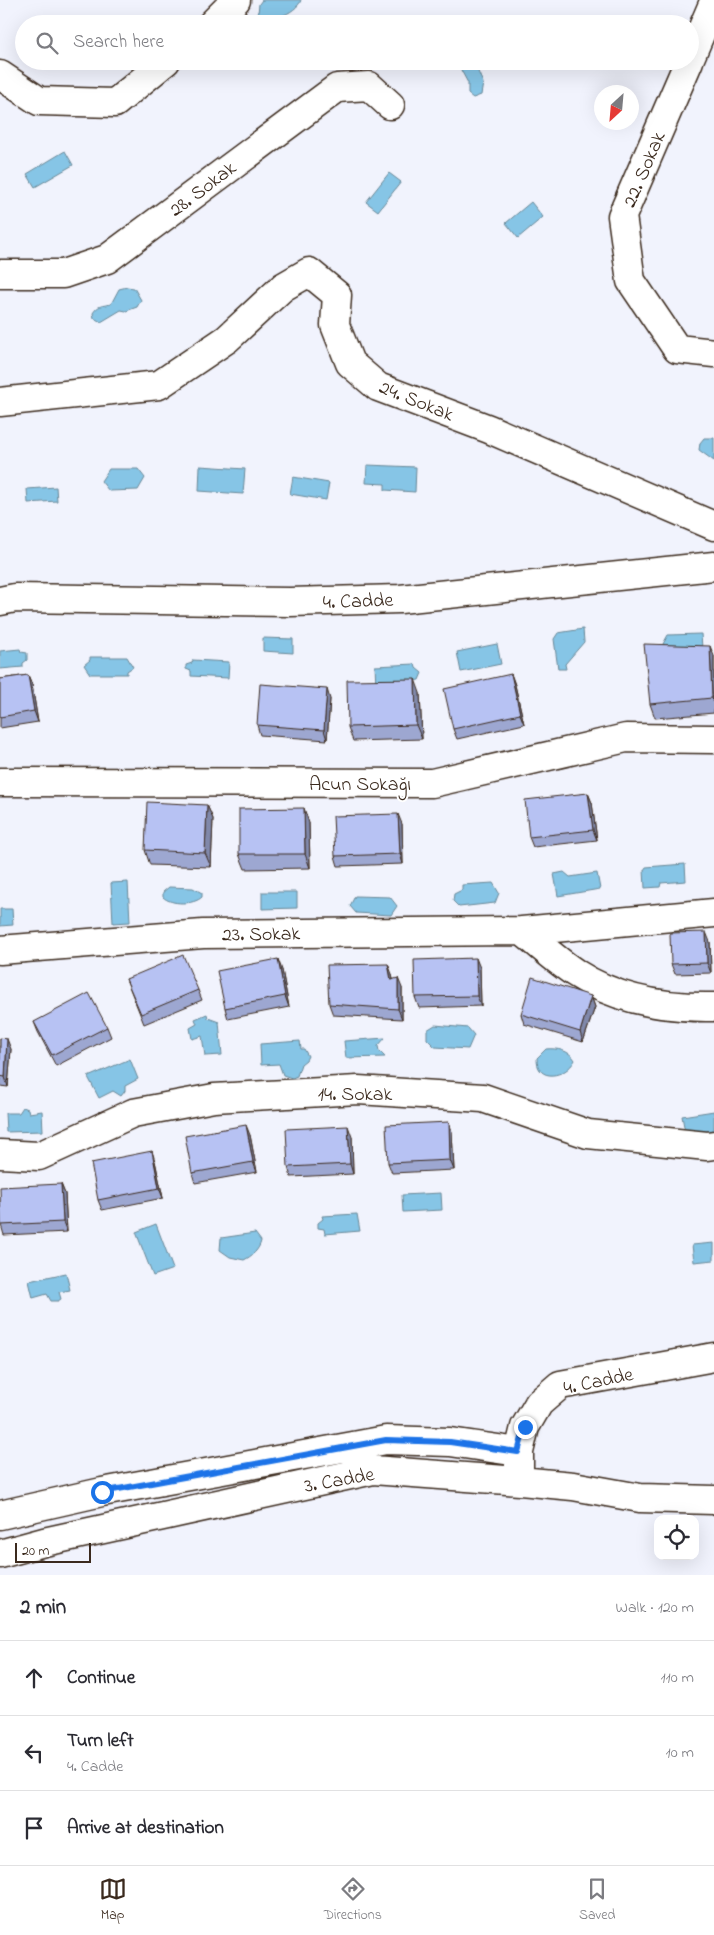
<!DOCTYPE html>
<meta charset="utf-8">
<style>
body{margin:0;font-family:"Indie Flower",sans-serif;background:#f7f7f7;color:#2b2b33}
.controls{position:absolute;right:15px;bottom:15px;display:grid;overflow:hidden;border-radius:10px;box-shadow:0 5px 20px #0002}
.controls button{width:45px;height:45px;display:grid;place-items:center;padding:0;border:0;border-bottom:1px solid #e1e1e2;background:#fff;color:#2b2b33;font:25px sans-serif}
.compass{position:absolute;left:594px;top:85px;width:45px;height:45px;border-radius:50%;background:#fff;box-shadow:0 5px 20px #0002;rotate:206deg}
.scale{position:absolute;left:15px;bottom:12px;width:76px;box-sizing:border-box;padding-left:5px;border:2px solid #3b2a1e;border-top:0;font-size:14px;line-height:18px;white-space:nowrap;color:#3b2a1e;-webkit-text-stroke:4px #fff;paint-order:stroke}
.stop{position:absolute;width:15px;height:15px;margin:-11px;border:4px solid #1a73e8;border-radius:50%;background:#fff}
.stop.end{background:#1a73e8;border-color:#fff;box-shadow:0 1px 5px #0008}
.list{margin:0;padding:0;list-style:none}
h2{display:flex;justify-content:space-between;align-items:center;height:65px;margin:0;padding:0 20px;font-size:21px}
h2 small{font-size:16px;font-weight:400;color:#7c7c81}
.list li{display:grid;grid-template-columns:32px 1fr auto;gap:15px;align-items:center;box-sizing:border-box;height:75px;padding:0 20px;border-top:1px solid #e1e1e2}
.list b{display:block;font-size:19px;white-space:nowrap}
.list p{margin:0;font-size:16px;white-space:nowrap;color:#7c7c81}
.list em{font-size:16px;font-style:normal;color:#7c7c81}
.icon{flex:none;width:28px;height:28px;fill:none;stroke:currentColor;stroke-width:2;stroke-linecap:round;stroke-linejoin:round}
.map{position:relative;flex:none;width:714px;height:1575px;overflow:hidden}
.search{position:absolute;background:#fff;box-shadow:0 5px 20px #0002;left:15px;right:15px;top:15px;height:55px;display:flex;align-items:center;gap:12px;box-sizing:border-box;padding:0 18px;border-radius:28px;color:#7c7c81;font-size:19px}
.sheet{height:290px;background:#fff}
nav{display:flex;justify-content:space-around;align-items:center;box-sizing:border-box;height:70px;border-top:1px solid #e1e1e2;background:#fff;font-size:14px;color:#7c7c81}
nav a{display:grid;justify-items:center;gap:2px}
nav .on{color:#3b2a1e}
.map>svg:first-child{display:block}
</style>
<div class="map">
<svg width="714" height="1575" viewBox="0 0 714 1575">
<rect width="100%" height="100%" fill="#f1f3fd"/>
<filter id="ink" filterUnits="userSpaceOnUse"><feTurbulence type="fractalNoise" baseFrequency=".02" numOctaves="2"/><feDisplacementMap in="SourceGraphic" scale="10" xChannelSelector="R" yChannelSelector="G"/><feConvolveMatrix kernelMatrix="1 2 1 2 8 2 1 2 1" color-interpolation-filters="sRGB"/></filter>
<g filter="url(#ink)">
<path fill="#86c5e6" stroke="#688796" d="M262,0h39c-4,13 -35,26 -43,13l1,-9z
M466,63l10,4 7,16 -2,12 -8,3 -5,-4v-11l-7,-13z
M65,151l8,14 -38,22 -8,-13z
M389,173l12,9 -23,29 -12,-9z
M531,202l12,15 -25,21 -12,-15z
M127,287l7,1 7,12 -4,7 -11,4 -5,-1 -20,12 -7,-4 -1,-5c5,-8 9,-7 18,-9l8,-15z
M704,438h10v23l-15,-11 1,-7z
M367,465l49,2 -1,25 -30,-2v-6l-19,-1z
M200,466l45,3 -2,25 -44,-3z
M109,469h29l7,9 -7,12 -29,1 -8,-10z
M293,477l36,6 -3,17 -36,-6z
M56,487l1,14 -29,2 -1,-14z
M583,629l1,13 -19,22 1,5h-8l-4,-30 4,-6z
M701,634l1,14 -38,-1 -1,-3 5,-9z
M263,638l30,1v14l-30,-2z
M497,644l4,20 -40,8 -4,-20z
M20,649l1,3 6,1v7l-4,3v4l-23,2v-18z
M90,657h37l6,10 -6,4v3h-37l-6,-9 6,-5z
M193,660l36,2 -1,16 -37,-2v-5l-5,-2v-4l6,-2z
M415,664l1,4 6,5 -3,7 -43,6 -1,-20z
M685,864l1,17 -25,2 -1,4 -15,1 -1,-18 2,-3z
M564,872l6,5 27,-4 3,16 -42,7 -4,-22z
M128,882l2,40 -17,1 -2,-40z
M493,883l6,10 -4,10 -36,4 -6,-6 1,-7 8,-4v-5z
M169,887l24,1 9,5v4c-8,8 -31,8 -39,0v-5z
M262,892h35v16l-35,1z
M355,896l35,1 7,9 -6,9 -35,-2 -6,-7z
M0,909h12l1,16 -13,1z
M207,1014l1,4 11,4 3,33 -17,1 -3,-20 -10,3 -2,-11 7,-4 -2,-5z
M435,1025l33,3 6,7 -6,14 -33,-2 -8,-8v-9z
M385,1038l-7,8 1,5 6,6 -39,1 -2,-17z
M300,1041l1,8h3l4,7 -2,4 -5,4 -4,12 -5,2 -9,-3 -4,-11 -18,1 -1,-21z
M546,1049c11,-1 23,1 29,11 -9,18 -39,23 -38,-2z
M130,1059l8,20 -13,7v5l-4,5 -8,-5 -14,7 -11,-21z
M23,1107l5,2 1,4 13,-2 1,20 -37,1 -1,-19h14z
M714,1111v21l-28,5 -4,-21z
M441,1193l1,17 -39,2 -1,-17z
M357,1214l3,17 -35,3 -1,-5 -6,-1v-5l5,-4 -1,-3z
M156,1224l17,45 -20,7 -17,-44z
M255,1233l6,8c-2,9 -9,15 -17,19l-14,-3 -10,-7 1,-12z
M714,1243v17l-20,2 -2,-17z
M66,1273l4,17 -11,2 2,7 -3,2h-7l-4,-7 -14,4 -4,-17z"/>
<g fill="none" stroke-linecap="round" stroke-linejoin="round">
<defs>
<path id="minor" d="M212,24l24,-24
M690,58l23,-54
M689,61l-67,155 9,65 46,68 37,4
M0,75l39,26 76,2 51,-42
M0,274h63l44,-15 230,-171 32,-2 21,19
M0,402l159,-17 68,-46 56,-52 26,-15 28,23 -2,30 15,38 28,24 111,42 225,97
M0,601l15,-3 275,4 110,-3 314,-33
M0,782l432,1 194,-45 88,1
M522,931c18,14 36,31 55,43 40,26 90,34 137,33
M0,950l203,-16 319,-3 192,-18
M0,1154l39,2 94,-43 81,-15 144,-8 125,8 105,36 119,12 7,-1
M519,1470v-18l6,-25 14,-24 21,-18 154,-28
M0,1515l102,-23 284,-52 64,2 69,10
M0,1554l44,-12 329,-72 147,11 53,5 67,12 74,2"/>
</defs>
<use href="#minor" stroke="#3b2a1e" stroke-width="31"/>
<use href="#minor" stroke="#fff" stroke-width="28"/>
</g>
<path fill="#9da7d1" stroke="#3b2a1e" d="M714,656v57l-59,5 -5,-14z
M511,674l4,11 9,39 -67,15 -4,-10z
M28,675l4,10 6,37 -38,6v-49z
M420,693l2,46 -69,2 -5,-14z
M330,699l-3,41 -67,-5 -3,-10z
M588,793l4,10 5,37 -64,7 -4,-10z
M207,805l6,14 -2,48 -61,-2 -5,-15z
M309,823l1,45 -65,1 -6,-15z
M402,824l1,40 -65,2 -3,-10z
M710,942l1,31 -36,1 -4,-10z
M388,964l5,15 9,9v31l-69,-4 -4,-11z
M480,968l1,38 -62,2 -4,-11z
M282,970l7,37 -61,12 -3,-11z
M126,979l72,11 4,10 -58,24z
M591,996l4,11 -12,35 -59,-18 -3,-10z
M34,1022l73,5 4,10 -55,29 -18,-34z
M0,1038l11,11 -3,38 -8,-1z
M449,1122l3,10 2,38 -62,3 -4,-10z
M250,1135l7,37 -62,11 -3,-10z
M352,1137l1,37 -62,3 -3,-10z
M155,1161l8,37 -61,12 -4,-10z
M61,1184l4,10 2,38 -63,3 -3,-10z"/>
<path fill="#8088aa" stroke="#3b2a1e" d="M710,646l4,10v48l-2,-6z
M511,674l4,11 9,39 -4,-10z
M28,675l4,10 6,37 -4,-11z
M415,679l5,14 2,46 -6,-14z
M327,689l3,10 -3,41 -3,-10z
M588,793l4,10 5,37 -4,-10z
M207,805l6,14 -2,48 -6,-14z
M304,808l5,15 1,45 -5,-14z
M398,814l4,10 1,40 -3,-10z
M706,932l4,10 1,31 -4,-10z
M476,958l4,10 1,38 -4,-10z
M278,959l4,11 7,37 -4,-11z
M388,964l4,10 3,16 -4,-10z
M398,978l4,10v31l-4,-10z
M591,996l4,11 -12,35 -3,-10z
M7,1039l4,10 -3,38 -3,-10z
M449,1122l3,10 2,38 -4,-10z
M246,1125l4,10 7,37 -4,-10z
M348,1126l4,11 1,37 -3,-10z
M152,1151l3,10 8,37 -4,-10z
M61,1184l4,10 2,38 -4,-10z"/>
<path fill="#b7c2f3" stroke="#3b2a1e" d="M644,644l66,2 2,52 -62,6z
M511,674l9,40 -67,15 -9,-40z
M28,675l6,36 -34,6v-38z
M415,679l1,46 -68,2 -1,-47z
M260,684l67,5 -3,41 -67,-5z
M588,793l5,37 -64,7 -4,-37z
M147,802l60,3 -2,48 -60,-3z
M304,808l1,46h-66v-45z
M398,814l2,40 -65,2 -2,-40z
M706,932l1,31 -36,1 -1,-31z
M183,955l15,35 -57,24 -15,-35z
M476,958l1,38 -62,1 -1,-37z
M278,959l7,37 -60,12 -8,-37z
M388,964l3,16 7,-2v31l-69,-5 -2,-39z
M532,977l59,19 -11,36 -59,-18z
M89,993l18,34 -55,28 -18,-33z
M0,1038l7,1 -2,38 -5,-1z
M449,1122l1,38 -62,3 -2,-38z
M246,1125l7,37 -61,11 -7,-37z
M348,1126l2,38 -62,3 -2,-38z
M152,1151l7,37 -61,12 -7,-37z
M61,1184l2,38 -62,3 -1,-38z"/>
</g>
<g fill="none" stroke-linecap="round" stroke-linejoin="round" filter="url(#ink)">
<path stroke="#1a73e8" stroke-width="6" d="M102,1492l284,-52 64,2 68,10 7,-25"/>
</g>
<g text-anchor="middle" stroke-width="4" stroke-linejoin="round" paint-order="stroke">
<g font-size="20" fill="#3b2a1e" stroke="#fff">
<text transform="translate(643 169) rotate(-67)" y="7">22. Sokak</text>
<text transform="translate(202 188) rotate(-37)" y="7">28. Sokak</text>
<text transform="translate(417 400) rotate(22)" y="7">24. Sokak</text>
<text transform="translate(358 600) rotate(-2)" y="7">4. Cadde</text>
<text x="360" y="790">Acun Sokağı</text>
<text transform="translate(261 933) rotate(-1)" y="7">23. Sokak</text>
<text x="355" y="1100">14. Sokak</text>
<text transform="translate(598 1380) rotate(-12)" y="7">4. Cadde</text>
<text transform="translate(339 1479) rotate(-10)" y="7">3. Cadde</text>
</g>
</g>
</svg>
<div class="controls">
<button><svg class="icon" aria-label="locate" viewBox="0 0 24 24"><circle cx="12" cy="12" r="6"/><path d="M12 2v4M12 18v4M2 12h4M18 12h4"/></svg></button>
</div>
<svg class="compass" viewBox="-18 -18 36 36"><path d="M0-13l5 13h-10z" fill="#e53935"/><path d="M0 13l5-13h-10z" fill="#7c7c81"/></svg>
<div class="scale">20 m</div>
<div class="stop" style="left:102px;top:1492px"></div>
<div class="stop end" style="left:525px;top:1427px"></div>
<div class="search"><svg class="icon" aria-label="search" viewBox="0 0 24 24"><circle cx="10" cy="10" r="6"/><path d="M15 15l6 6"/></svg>Search here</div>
</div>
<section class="sheet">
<h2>2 min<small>Walk · 120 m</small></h2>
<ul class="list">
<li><svg class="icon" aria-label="ahead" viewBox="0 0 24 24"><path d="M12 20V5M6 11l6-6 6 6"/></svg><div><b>Continue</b></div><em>110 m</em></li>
<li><svg class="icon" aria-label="left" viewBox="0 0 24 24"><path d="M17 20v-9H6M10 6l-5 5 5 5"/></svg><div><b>Turn left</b><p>4. Cadde</p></div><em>10 m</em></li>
<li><svg class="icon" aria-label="arrive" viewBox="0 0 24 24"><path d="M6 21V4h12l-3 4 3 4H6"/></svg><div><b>Arrive at destination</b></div></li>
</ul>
</section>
<nav>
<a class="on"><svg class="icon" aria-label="map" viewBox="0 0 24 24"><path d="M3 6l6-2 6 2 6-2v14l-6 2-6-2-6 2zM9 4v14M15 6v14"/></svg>Map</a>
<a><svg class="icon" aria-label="directions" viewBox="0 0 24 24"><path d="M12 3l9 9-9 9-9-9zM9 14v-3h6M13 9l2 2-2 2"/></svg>Directions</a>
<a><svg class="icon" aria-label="saved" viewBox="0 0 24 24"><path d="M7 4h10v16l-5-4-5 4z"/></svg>Saved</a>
</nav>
